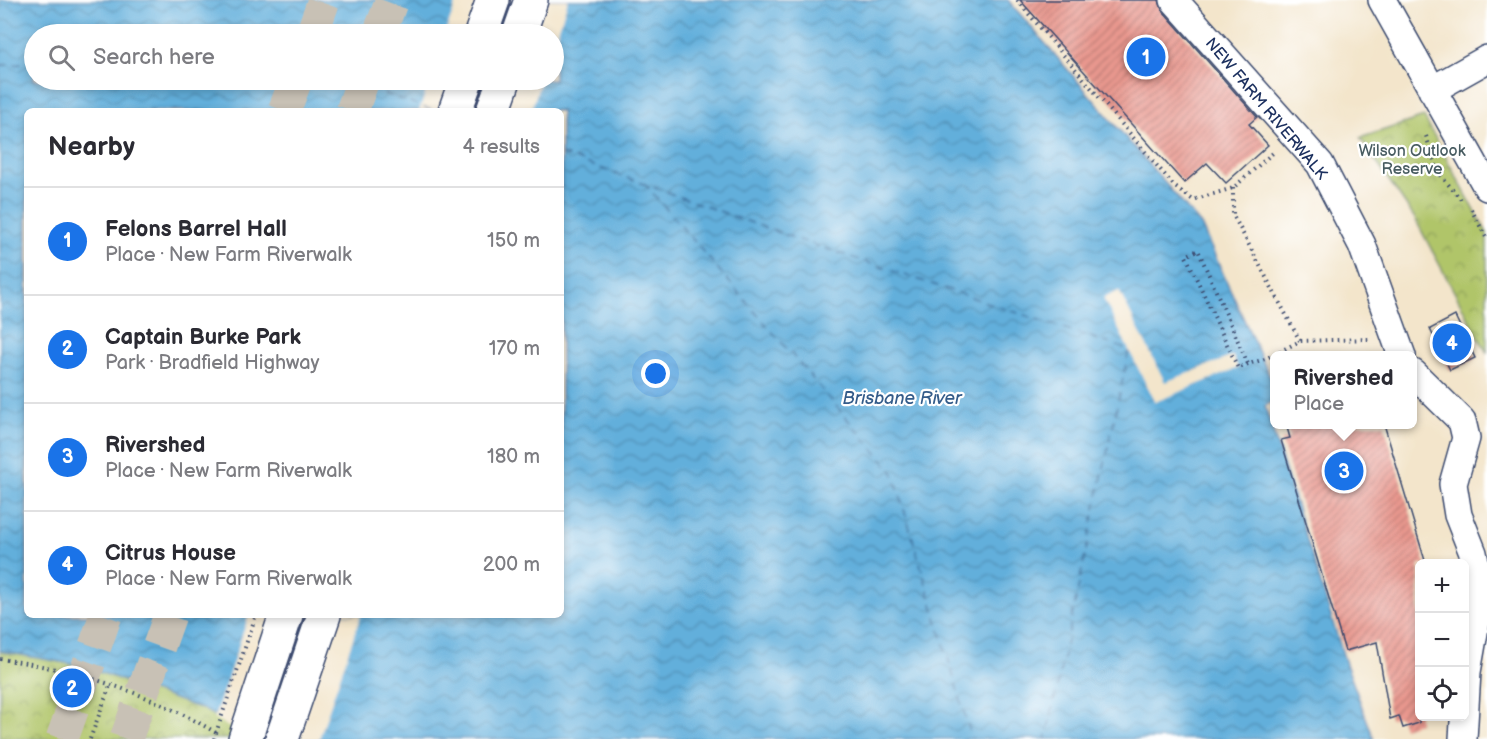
<!DOCTYPE html>
<meta charset="utf-8">
<style>
body{margin:0;font-family:"Balsamiq Sans",sans-serif;background:#f7f7f7;color:#2b2b33}
.controls{position:absolute;right:18px;bottom:18px;display:grid;overflow:hidden;border-radius:9px;box-shadow:0 3px 9px #0003}
.controls button{width:54px;height:54px;display:grid;place-items:center;padding:0;border:0;border-bottom:2px solid #e1e1e2;background:#fff;color:#2b2b33;font:30px sans-serif}
.you{position:absolute;left:656px;top:374px;width:21px;height:21px;margin:-15px;border:4px solid #fff;border-radius:50%;background:#1a73e8;box-shadow:0 0 0 9px #1a73e833}
.badge{display:grid;place-items:center;width:39px;height:39px;border-radius:50%;background:#1a73e8;color:#fff;font-size:20px;font-weight:700}
.pin{position:absolute;translate:-50% -50%;border:3px solid #fff;box-shadow:0 2px 6px #0006}
.popup{position:absolute;left:1270px;top:351px;width:147px;height:78px;box-sizing:border-box;display:grid;place-content:center;border-radius:9px;background:#fff;filter:drop-shadow(0 2px 4px #0005);font-size:20px;white-space:nowrap;color:#7c7c81}
.popup b{font-size:22px;color:#2b2b33}
.popup::after{content:'';position:absolute;left:50%;top:100%;margin-left:-12px;border:12px solid transparent;border-top-color:#fff}
.list{margin:0;padding:0;list-style:none}
h2{display:flex;justify-content:space-between;align-items:center;height:78px;margin:0;padding:0 24px;font-size:26px}
h2 small{font-size:20px;font-weight:400;color:#7c7c81}
.list li{display:grid;grid-template-columns:39px 1fr auto;gap:18px;align-items:center;box-sizing:border-box;height:108px;padding:0 24px;border-top:2px solid #e1e1e2}
.list b{display:block;font-size:22px;white-space:nowrap}
.list p{margin:0;font-size:20px;white-space:nowrap;color:#7c7c81}
.list em{font-size:20px;font-style:normal;color:#7c7c81}
.icon{flex:none;width:33px;height:33px;fill:none;stroke:currentColor;stroke-width:2;stroke-linecap:round;stroke-linejoin:round}
.map{position:relative;flex:none;width:1487px;height:739px;overflow:hidden}
.search{position:absolute;background:#fff;box-shadow:0 3px 9px #0003;left:24px;top:24px;width:540px;height:66px;display:flex;align-items:center;gap:15px;box-sizing:border-box;padding:0 21px;border-radius:33px;color:#7c7c81;font-size:22px}
.panel{position:absolute;background:#fff;box-shadow:0 3px 9px #0003;left:24px;top:108px;width:540px;height:510px;border-radius:9px}
.map>svg:first-child{display:block}
</style>
<div class="map">
<svg width="1487" height="739" viewBox="0 0 1487 739">
<defs>
<pattern id="park-crowns" width="20" height="18" patternUnits="userSpaceOnUse" patternTransform="scale(1.5)"><rect width="20" height="18" fill="#b0c569"/><path d="M2 6a3 3 0 1 1 6 0M12 15a3 3 0 1 1 6 0" fill="none" stroke="#8ea05a"/></pattern>
<pattern id="water-waves" width="16" height="10" patternUnits="userSpaceOnUse" patternTransform="scale(1.5)"><rect width="16" height="10" fill="#62afdb"/><path d="M0 5q4-4 8 0t8 0" fill="none" stroke="#508fb5"/></pattern>
<pattern id="building-hatch" width="6" height="6" patternUnits="userSpaceOnUse" patternTransform="scale(1.5)"><rect width="6" height="6" fill="#e9988e"/><path d="M-1 1l2-2M0 6l6-6M5 7l2-2" fill="none" stroke="#bc7c77"/></pattern>
</defs>
<rect width="100%" height="100%" fill="#fff"/>
<filter id="ink" filterUnits="userSpaceOnUse"><feTurbulence type="fractalNoise" baseFrequency=".0167" numOctaves="2"/><feDisplacementMap in="SourceGraphic" scale="12" xChannelSelector="R" yChannelSelector="G"/><feConvolveMatrix kernelMatrix="1 2 1 2 8 2 1 2 1" color-interpolation-filters="sRGB"/></filter>
<filter id="wash" filterUnits="userSpaceOnUse"><feTurbulence type="fractalNoise" baseFrequency=".008" numOctaves="4" result="noise"/><feDisplacementMap in="SourceGraphic" scale="24" xChannelSelector="R" yChannelSelector="G"/><feGaussianBlur stdDeviation="1.35" result="paint"/><feColorMatrix in="noise" values="0 0 0 0 0 0 0 0 0 0 0 0 0 0 0 0 0 1.4 0 .05"/><feComposite in="paint" operator="in"/></filter>
<g filter="url(#wash)">
<rect width="100%" height="100%" fill="#f3e5cb"/>
<path fill="url(#park-crowns)" stroke="#667a64" stroke-width="1.5" d="M1424,117l63,116v120l-73,-136 -54,-79z
M0,651l83,15 122,44 49,29h-254z"/>
<path fill="url(#water-waves)" stroke="#3e6f9c" stroke-width="1.5" fill-rule="evenodd" d="M0,0h1008l193,225 74,163v12l-10,6 81,258 28,75h-1120l-49,-29 -122,-44 -83,-15zM34,34h520v46h-520zM27,111h534v504h-534z"/>
<path fill="#f3e5cb" d="M457,0h111l-14,44v-10h-109z
M430,80h111l-10,31h-112z
M1119,291l46,91 68,-26 5,12 -83,34 -52,-104z
M249,615h112l-42,124h-71l-34,-21z"/>
<g fill="none" stroke-linecap="round" stroke-linejoin="round">
<path stroke="#345c8a" stroke-width="1.5" stroke-dasharray="8 6" stroke-linecap="butt" d="M0,65l34,-1
M344,80l91,31
M561,154l233,84 335,112 -83,389
M644,183l249,289 79,267"/>
</g>
<g id="blocks">
<path fill="url(#building-hatch)" d="M1020,0h139l3,10 95,107 -8,7 19,21 -42,38 -19,-20 -23,20z
M1455,316l20,42 -25,12 -20,-41z
M1286,424h98l42,140h-7v159l-16,5 -4,-12 -9,3 -13,-77 -32,9 -64,-211 9,-2z"/>
</g>
</g>
<g filter="url(#ink)">
<use href="#blocks" fill-opacity="0" stroke="#3b4a6e" stroke-width="1.5"/>
<g fill="none" stroke-linecap="round" stroke-linejoin="round">
<path stroke="#c8c1b5" stroke-width="33" stroke-dasharray="33 16" stroke-linecap="butt" d="M312,34l12,-34
M379,34l13,-34
M284,111l12,-31
M352,111l11,-31
M62,739l44,-124
M126,739l44,-124"/>
<defs>
<path id="street" d="M1174,0l146,164 42,81 40,111
M1382,0l105,187
M1432,90l55,-31
M1413,373l49,48 4,17 -13,46 5,31 15,38 6,27 -3,41 -9,51 -4,67"/>
<path id="highway" d="M481,34l12,-34
M519,34l12,-34
M455,111l11,-31
M493,111l11,-31
M245,739l41,-124
M282,739l42,-124"/>
</defs>
<use href="#street" stroke="#3b4a6e" stroke-width="30"/>
<use href="#highway" stroke="#3b4a6e" stroke-width="36"/>
<path stroke="#3b4a6e" stroke-width="4" stroke-dasharray="1.5 4.5" stroke-linecap="butt" d="M1017,0l158,187 18,13 40,-12 42,-37
M1426,136l12,36 25,30
M1233,188v27l67,126
M1471,209l16,30
M1248,364l-10,4 -52,-112 12,-6 50,114 17,-5 35,-18 70,-2
M0,659c75,10 153,35 218,75
M90,739l21,-56"/>
<use href="#street" stroke="#fff" stroke-width="27"/>
<use href="#highway" stroke="#fff" stroke-width="33"/>
<path stroke="#3b4a6e" stroke-width="4" stroke-dasharray="1.5 4.5" stroke-linecap="butt" d="M214,739l42,-124"/>
</g>
</g>
<g text-anchor="middle" stroke-width="4.5" stroke-linejoin="round" paint-order="stroke">
<g font-size="16" fill="#1b2f5e" stroke="#fff">
<text transform="translate(1267 108) rotate(50)" y="6">NEW FARM RIVERWALK</text>
</g>
<g font-size="16" fill="#485c61" stroke="#fff">
<text x="1412" y="156">Wilson Outlook<tspan x="1412" dy="18">Reserve</tspan></text>
</g>
<g font-size="18" font-style="italic" fill="#345c8a" stroke="#fff">
<text x="902" y="404">Brisbane River</text>
</g>
</g>
</svg>
<div class="controls">
<button>+</button>
<button>−</button>
<button><svg class="icon" aria-label="locate" viewBox="0 0 24 24"><circle cx="12" cy="12" r="6"/><path d="M12 2v4M12 18v4M2 12h4M18 12h4"/></svg></button>
</div>
<div class="you"></div>
<div class="pin badge" style="left:1146px;top:57px">1</div>
<div class="pin badge" style="left:72px;top:688px">2</div>
<div class="pin badge" style="left:1344px;top:471px">3</div>
<div class="popup"><b>Rivershed</b>Place</div>
<div class="pin badge" style="left:1452px;top:343px">4</div>
<div class="search"><svg class="icon" aria-label="search" viewBox="0 0 24 24"><circle cx="10" cy="10" r="6"/><path d="M15 15l6 6"/></svg>Search here</div>
<section class="panel">
<h2>Nearby<small>4 results</small></h2>
<ul class="list">
<li><span class="badge">1</span><div><b>Felons Barrel Hall</b><p>Place · New Farm Riverwalk</p></div><em>150 m</em></li>
<li><span class="badge">2</span><div><b>Captain Burke Park</b><p>Park · Bradfield Highway</p></div><em>170 m</em></li>
<li><span class="badge">3</span><div><b>Rivershed</b><p>Place · New Farm Riverwalk</p></div><em>180 m</em></li>
<li><span class="badge">4</span><div><b>Citrus House</b><p>Place · New Farm Riverwalk</p></div><em>200 m</em></li>
</ul>
</section>
</div>
